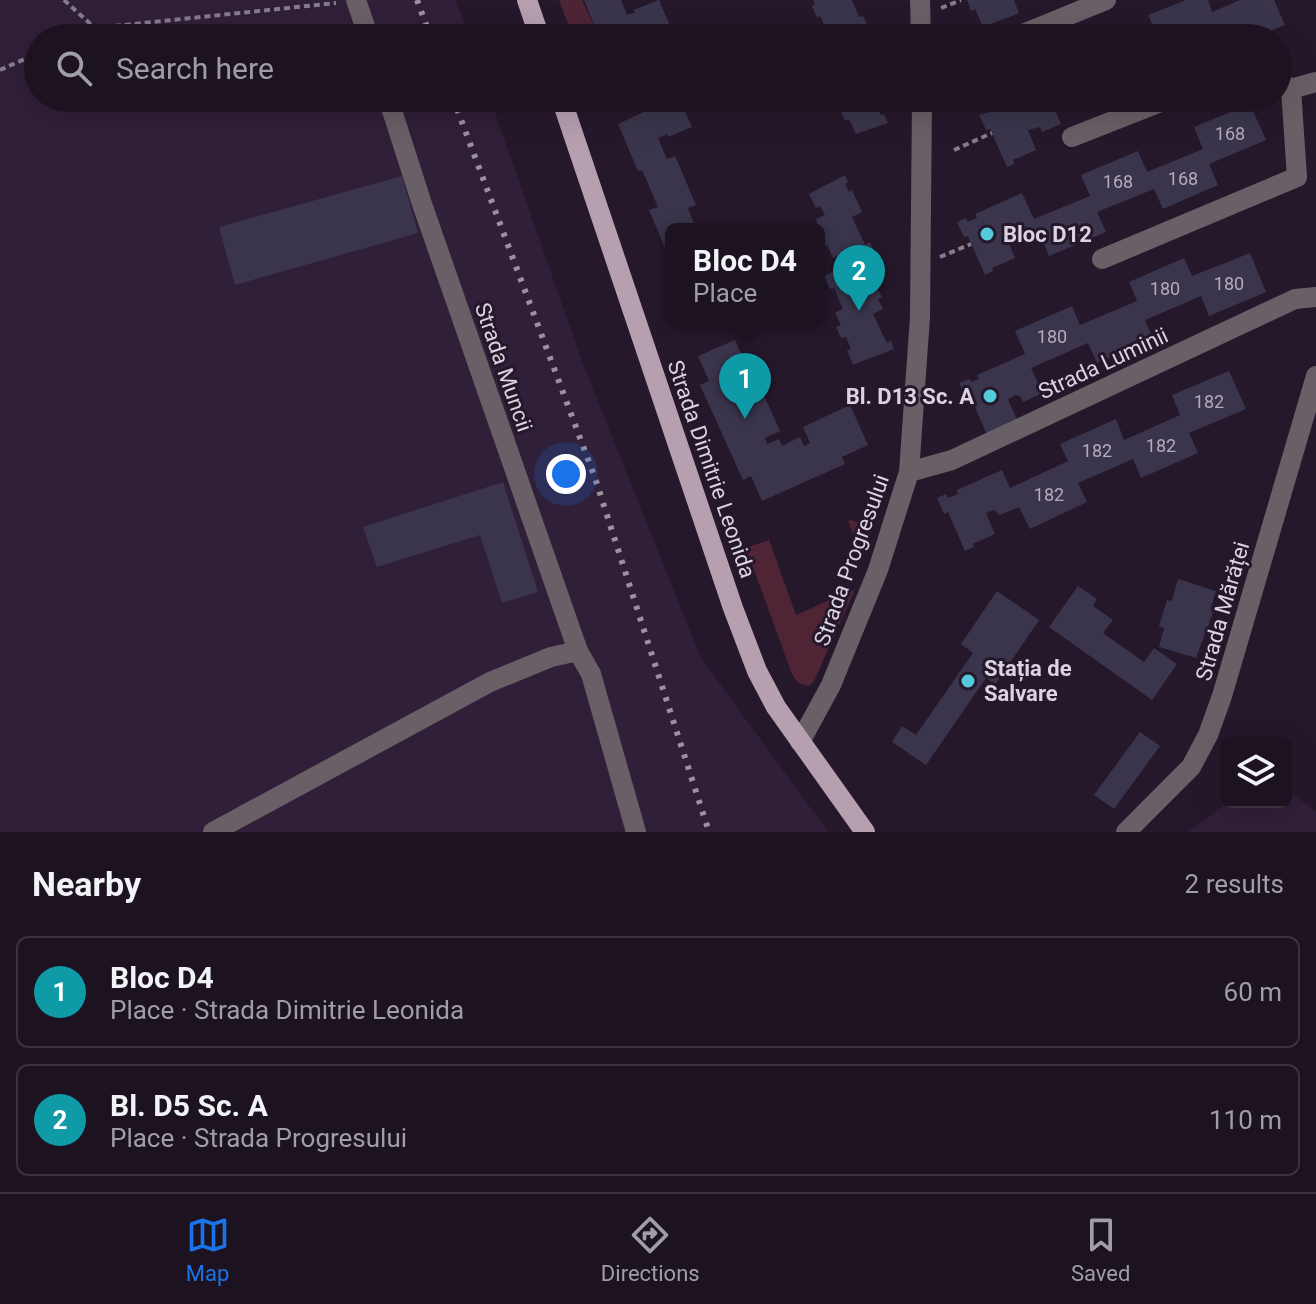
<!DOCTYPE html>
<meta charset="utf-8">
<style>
body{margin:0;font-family:Roboto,sans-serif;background:#29202d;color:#f1f3f6}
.controls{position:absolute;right:24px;bottom:24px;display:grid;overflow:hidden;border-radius:12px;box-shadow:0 8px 32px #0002}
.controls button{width:72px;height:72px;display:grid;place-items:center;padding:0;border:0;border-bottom:2px solid #3a323e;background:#1c1220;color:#f1f3f6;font:40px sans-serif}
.you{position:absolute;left:566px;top:474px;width:28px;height:28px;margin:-20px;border:6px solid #fff;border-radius:50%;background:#1a73e8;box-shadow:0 0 0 12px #1a73e833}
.badge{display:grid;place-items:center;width:52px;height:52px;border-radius:50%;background:#1a73e8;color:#fff;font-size:26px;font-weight:700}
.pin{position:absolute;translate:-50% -66px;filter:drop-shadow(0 2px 4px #0008)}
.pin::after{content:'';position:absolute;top:42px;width:28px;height:24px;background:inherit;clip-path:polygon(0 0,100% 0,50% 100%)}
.popup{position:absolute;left:665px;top:223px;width:160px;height:104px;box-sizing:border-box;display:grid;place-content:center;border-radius:12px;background:#1c1220;filter:drop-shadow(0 2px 6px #0005);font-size:26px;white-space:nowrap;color:#a09ea5}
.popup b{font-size:30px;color:#f1f3f6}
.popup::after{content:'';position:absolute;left:50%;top:100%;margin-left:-16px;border:16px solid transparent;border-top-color:#1c1220}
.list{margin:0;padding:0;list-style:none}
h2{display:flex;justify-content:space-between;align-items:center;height:104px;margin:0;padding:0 32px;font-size:34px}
h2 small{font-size:26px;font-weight:400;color:#a09ea5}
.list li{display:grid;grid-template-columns:52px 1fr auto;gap:24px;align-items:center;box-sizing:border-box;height:112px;margin:0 16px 16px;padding:0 16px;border:2px solid #3a323e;border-radius:12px}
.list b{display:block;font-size:30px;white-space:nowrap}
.list p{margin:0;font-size:26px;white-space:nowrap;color:#a09ea5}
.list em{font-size:26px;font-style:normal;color:#a09ea5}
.icon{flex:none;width:44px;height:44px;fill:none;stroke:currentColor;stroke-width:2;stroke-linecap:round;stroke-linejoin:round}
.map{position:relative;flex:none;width:1316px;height:832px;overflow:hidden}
.search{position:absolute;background:#1c1220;box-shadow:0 8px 32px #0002;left:24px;right:24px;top:24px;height:88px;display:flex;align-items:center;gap:20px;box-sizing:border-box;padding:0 28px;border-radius:44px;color:#a09ea5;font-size:30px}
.sheet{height:360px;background:#1c1220}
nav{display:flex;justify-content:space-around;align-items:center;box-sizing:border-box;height:112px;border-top:2px solid #3a323e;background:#1c1220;font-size:22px;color:#a09ea5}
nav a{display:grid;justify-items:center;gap:4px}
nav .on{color:#1a73e8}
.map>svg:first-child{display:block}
</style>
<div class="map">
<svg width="1316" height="832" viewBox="0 0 1316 832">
<rect width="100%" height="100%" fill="#25182b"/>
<path fill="#301f38" d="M0,0h456l13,38h-431v60h452l94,269 117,291 127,174h-828z
M1286,788l30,24v20h-128l40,-30h58z"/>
<path fill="#4f2536" d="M559,0h23l13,29 -22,9z
M852,520l19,10 -5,19 -5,2 -13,-30z
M769,540l27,75 56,-25 2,2 -40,89 -5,5 -11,-3 -6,-9 -46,-126z"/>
<path fill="#3a354c" d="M584,0h37l6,15 8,-3 -2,-2 26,-10 12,28 -11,4 1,4 -5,2h-57z
M813,0h39l7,17 4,-1 5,10 -13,6 3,6h-28l-10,-22 -3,2 -5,-12 3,-2z
M967,0h47l5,13 -36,14 -8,-18 -4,2z
M1186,0h22l4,12 28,-12h34l11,25 -32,13h-29l-4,-9 -21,9h-50l8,-3 -9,-20z
M826,98h47l8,17 3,-1 4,9 -32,11 -7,-15 -4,2 -6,-14 -7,4z
M1014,98h43l-6,2 10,24 -19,8 -2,-5 -12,3 8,20 -23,10 1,4 -7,3 -17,-38 -4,1 -7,-15 19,-5 -2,-4z
M667,101l2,4 11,-4 12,26 -24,10 -1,-3 -9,4 9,21 8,-3 21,49 -8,3 8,21h-25v33l-22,-52 9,-3 -16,-37 -4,1 -20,-47z
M1250,104l16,36 -57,24 9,21 -55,24 -9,-20 -57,23 9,20 -57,24 -10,-25 -19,8 -7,-6 -7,4 9,21 -23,10 1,3 -8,4 -17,-39 -4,1 -7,-15 9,-4 2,4 9,-4 -2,-4 47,-21 12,26 56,-23 -9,-21 57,-24 9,21 56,-23 -9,-22z
M845,175l3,7 -3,2 4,8 3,-2 10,22 -10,5 13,28 5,-3 5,11 -15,7 12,27 4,-2 6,12 -4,2 5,10 -10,5 14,29 4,-2 3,8 -41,16 -6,-15 4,-1 -5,-12 -5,1 -5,-11 5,-2 -6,-12 8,-4 -9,-21 -4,1 -6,-13 19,-9 -5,-11 -5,2 -6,-13 -3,1 -8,-27 9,-4 -5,-9 -4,2 -7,-14z
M402,176l16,57 -183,52 -16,-58z
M1250,253l16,39 -57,24 -8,-20 -56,24 8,19 -56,24 -9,-20 -57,25 12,25 -20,9 -3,-6 -4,-1 -8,4 9,21 -29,17 -17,-39 -4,2 -8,-17 10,-4 2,3 8,-3 -2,-4 48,-21 -10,-23 57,-25 8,19 57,-24 -8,-19 55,-24 8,18z
M735,340l20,46 -11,5 3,7 15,-7 18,40 -15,7 2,6 12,-5 3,7 18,-9 4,9 6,-3 -7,-16 47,-22 18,40 -26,12 3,7 -83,37 -11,-25 -8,4 -43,-95 9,-4 -11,-25z
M1229,371l17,38 -57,24 9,20 -57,25 -8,-19 -55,24 9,19 -57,27 -11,-22 -19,8 -6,-5 -8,3 9,21 -22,10 1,3 -9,4 -17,-39 -4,2 -7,-16 9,-4 2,4 10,-4 -1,-4 45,-20 8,18 58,-27 -8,-17 56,-25 8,21 56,-25 -8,-20z
M503,482l35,110 -36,11 -22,-68 -103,32 -14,-40z
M1178,579l38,12 -6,19h4l-18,48 -37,-11 5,-19 -5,-2 8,-26 5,1z
M1078,586l19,13 -4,7 20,14 -10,13 41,29 10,-14 23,16 -25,36 -103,-73z
M997,591l42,29 -44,65 -9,-7 -60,87 -34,-23 10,-16 14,9 57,-82 -12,-9z
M1140,732l20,14 -46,63 -20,-14z"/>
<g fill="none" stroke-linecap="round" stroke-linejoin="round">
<path stroke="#867c8c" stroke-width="4" stroke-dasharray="6 4" stroke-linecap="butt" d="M64,0l31,28 -22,10
M941,8l20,-8
M95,28l241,-25
M588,38l10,-4
M0,70l38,-17
M954,150l38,-17
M940,257l31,-13"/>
<path stroke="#695f66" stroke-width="20" d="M356,0l13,38
M920,0l1,38
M1013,38l93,-38
M1278,80l13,9 25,-7
M388,98l34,106 156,447
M1072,137l99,-39
M1102,259l195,-82 -6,-88
M909,472l43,-12 343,-161 21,-2
M800,742l31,-57 47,-115 31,-98 11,-155 2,-219
M213,832l277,-150 61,-25 27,-6 13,23 45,158
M1126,832l65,-65 17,-32 14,-39 94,-320"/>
<path stroke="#b6a0b0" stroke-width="20" d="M527,0l13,38
M561,98l172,510 24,63 19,36 89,125"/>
<path stroke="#9b91a0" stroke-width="6" stroke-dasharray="4 8" stroke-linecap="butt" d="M417,0l14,38
M453,98l142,380 114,354"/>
</g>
<g fill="#54cadc" stroke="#25182b" stroke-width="3">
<circle cx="987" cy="234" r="8"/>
<circle cx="990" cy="396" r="8"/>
<circle cx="968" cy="681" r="8"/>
</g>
<g text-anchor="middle" stroke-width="6" stroke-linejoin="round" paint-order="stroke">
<g font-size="18" fill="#b3acbb">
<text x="1230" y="140">168</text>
<text x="1183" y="185">168</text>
<text x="1118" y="188">168</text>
<text x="1229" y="290">180</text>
<text x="1165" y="295">180</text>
<text x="1052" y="343">180</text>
<text x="1209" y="408">182</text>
<text x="1161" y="452">182</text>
<text x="1097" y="457">182</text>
<text x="1049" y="501">182</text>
</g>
<g font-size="22" font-weight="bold" fill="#dbd3e0" stroke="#25182b" text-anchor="start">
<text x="1003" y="242">Bloc D12</text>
<text x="974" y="404" text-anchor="end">Bl. D13 Sc. A</text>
<text x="984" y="676">Stația de<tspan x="984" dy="25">Salvare</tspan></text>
</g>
<g font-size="22" fill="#dbd3e0" stroke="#25182b">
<text transform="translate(1103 363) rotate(-25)" y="8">Strada Luminii</text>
<text transform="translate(504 367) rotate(71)" y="8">Strada Muncii</text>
<text transform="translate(712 469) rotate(71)" y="8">Strada Dimitrie Leonida</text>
<text transform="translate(851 560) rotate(-70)" y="8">Strada Progresului</text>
<text transform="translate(1222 611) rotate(-74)" y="8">Strada Mărăței</text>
</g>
</g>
</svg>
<div class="controls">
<button><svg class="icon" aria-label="layers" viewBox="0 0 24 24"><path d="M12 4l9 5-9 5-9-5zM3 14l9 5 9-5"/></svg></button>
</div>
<div class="you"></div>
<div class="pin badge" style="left:745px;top:419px;background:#0f9aa8">1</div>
<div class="popup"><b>Bloc D4</b>Place</div>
<div class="pin badge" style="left:859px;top:311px;background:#0f9aa8">2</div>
<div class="search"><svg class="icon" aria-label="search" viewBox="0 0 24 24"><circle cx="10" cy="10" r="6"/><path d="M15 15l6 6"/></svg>Search here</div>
</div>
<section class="sheet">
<h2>Nearby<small>2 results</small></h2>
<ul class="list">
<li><span class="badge" style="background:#0f9aa8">1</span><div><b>Bloc D4</b><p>Place · Strada Dimitrie Leonida</p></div><em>60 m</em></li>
<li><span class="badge" style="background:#0f9aa8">2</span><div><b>Bl. D5 Sc. A</b><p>Place · Strada Progresului</p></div><em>110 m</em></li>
</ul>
</section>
<nav>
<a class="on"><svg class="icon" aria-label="map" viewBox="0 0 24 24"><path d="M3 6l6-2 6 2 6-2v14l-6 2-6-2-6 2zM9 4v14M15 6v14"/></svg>Map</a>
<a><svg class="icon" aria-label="directions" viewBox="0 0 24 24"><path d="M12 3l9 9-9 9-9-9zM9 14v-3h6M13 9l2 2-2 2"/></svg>Directions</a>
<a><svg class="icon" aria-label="saved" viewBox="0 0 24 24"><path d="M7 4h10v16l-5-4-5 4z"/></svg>Saved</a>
</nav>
